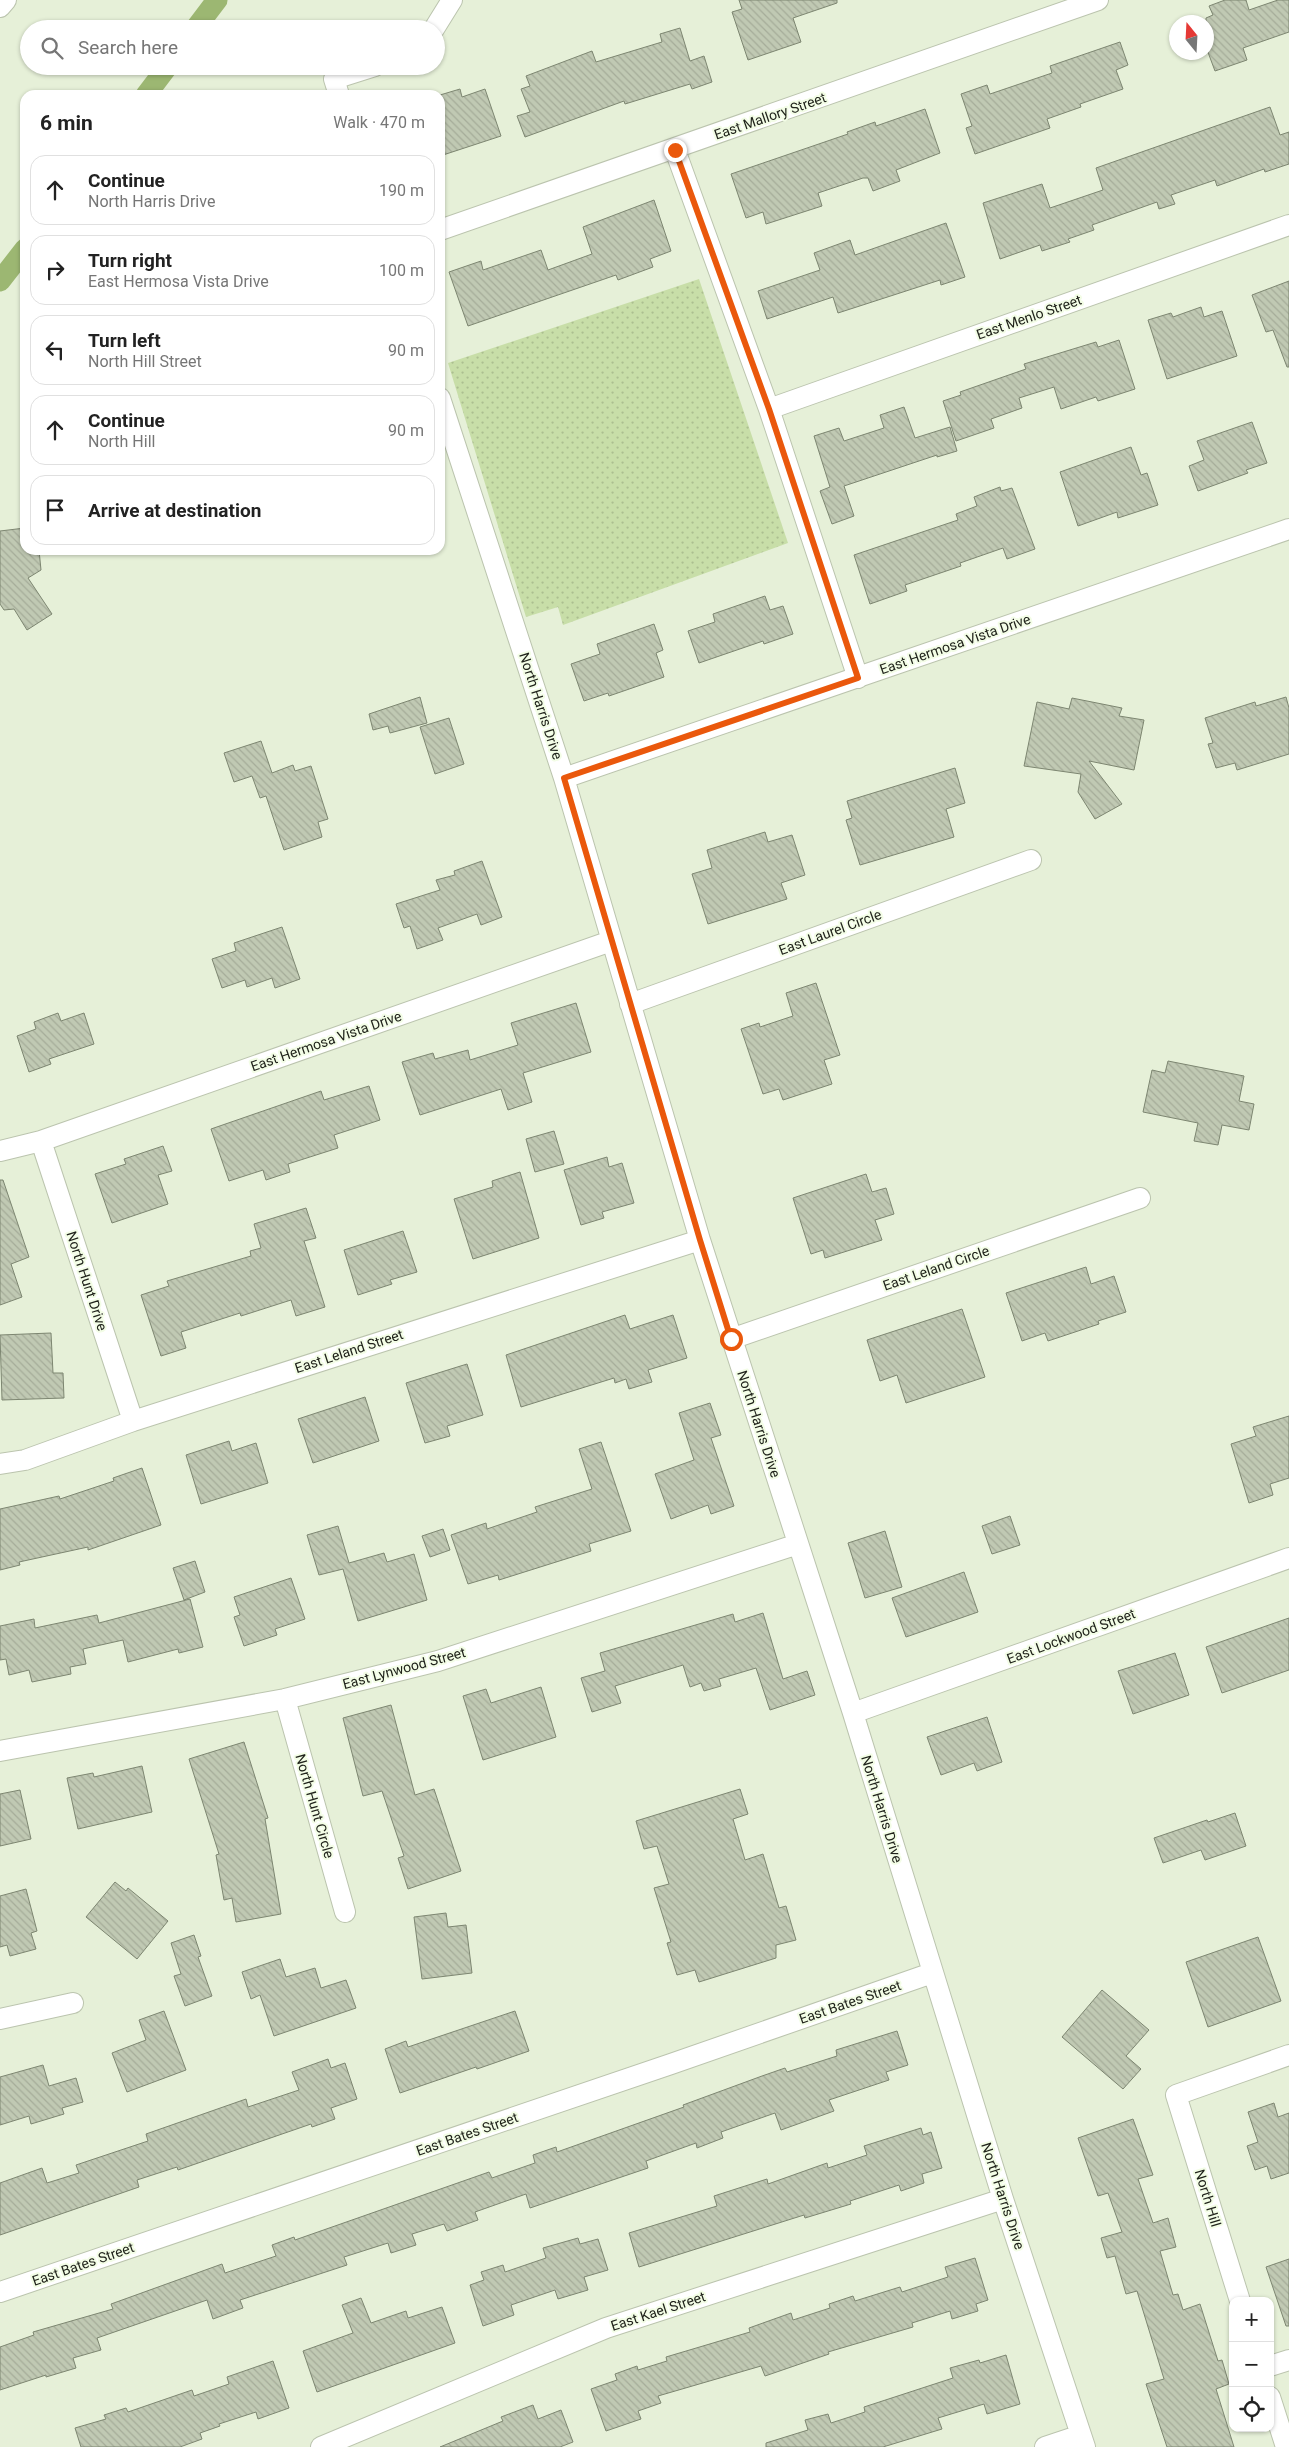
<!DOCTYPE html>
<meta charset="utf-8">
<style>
body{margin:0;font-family:Roboto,sans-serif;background:#f2f2f2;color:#222}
.controls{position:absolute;right:15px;bottom:15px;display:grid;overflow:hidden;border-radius:10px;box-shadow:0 1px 4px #0004}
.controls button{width:45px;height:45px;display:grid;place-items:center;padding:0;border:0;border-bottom:1px solid #e0e0e0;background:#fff;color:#222;font:25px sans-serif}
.compass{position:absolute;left:1169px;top:15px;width:45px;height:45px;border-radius:50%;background:#fff;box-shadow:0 1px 4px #0004;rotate:342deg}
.stop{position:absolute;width:15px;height:15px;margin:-11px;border:4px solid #ea580c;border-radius:50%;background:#fff}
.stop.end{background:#ea580c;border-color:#fff;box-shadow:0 1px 5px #0008}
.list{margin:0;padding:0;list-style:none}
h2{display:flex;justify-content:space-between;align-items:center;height:65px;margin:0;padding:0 20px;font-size:21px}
h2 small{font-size:16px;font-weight:400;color:#767676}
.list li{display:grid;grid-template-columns:32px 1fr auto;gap:15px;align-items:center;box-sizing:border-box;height:70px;margin:0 10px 10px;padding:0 10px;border:1px solid #e0e0e0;border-radius:15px}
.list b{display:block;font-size:19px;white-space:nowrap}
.list p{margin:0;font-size:16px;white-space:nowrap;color:#767676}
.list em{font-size:16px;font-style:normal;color:#767676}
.icon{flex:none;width:28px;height:28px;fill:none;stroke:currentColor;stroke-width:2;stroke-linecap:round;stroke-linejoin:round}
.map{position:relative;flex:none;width:1289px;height:2447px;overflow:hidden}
.search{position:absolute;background:#fff;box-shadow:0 1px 4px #0004;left:20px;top:20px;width:425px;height:55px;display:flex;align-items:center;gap:12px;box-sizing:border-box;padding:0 18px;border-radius:28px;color:#767676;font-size:19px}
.panel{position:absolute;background:#fff;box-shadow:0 1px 4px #0004;left:20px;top:90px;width:425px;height:465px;border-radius:15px}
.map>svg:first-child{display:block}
</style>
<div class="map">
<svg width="1289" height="2447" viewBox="0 0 1289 2447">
<defs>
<pattern id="park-dots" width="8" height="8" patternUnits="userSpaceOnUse" patternTransform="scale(1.25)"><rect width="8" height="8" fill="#c8dea8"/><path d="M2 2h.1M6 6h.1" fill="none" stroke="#acbe90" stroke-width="1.8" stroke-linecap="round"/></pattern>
<pattern id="building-back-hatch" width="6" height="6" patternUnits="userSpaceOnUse" patternTransform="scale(1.25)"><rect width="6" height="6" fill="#c0c9b3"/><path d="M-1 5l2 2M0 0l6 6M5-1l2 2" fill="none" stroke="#a5ac99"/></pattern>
</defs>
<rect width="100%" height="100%" fill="#e6f0d8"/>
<path fill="url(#park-dots)" d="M699,279l89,264 -225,82 -5,-18 -32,10 -78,-254z"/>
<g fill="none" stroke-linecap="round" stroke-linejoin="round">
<path stroke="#9cb772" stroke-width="21" d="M195,29l22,-29
M146,95l22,-29
M0,281l25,-32"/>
</g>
<path fill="url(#building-back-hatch)" stroke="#7d8671" d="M739,0h98v3l-44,15 8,24 -53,18 -16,-48 10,-3z
M1225,0h21l3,10 29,-10h11v32l-46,16 4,12 -32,11 -9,-24v-29l7,-3 -4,-9z
M680,28l10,33 14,-5 8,26 -20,7 -2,-5 -65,20 -1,-3 -99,36 -8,-21 13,-4 -9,-23 9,-3 -4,-10 66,-25 4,11 66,-20 -2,-8z
M1120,42l8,23 -12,5 7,19 -43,15 1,3 -34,12 3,9 -75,26 -9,-26 6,-2 -11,-32 26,-9 3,9 62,-21 -2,-7z
M460,89l2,8 23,-8 16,47 -61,20v-61z
M1270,107l10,28 9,-3v32l-24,8 -1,-3 -47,17 -2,-6 -44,15 4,9 -16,5 -2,-7 -65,23 2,5 -26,9 2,3 -28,9 -2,-6 -40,14 -17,-56 59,-19 8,24 53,-18 -7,-22z
M925,109l15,44 -44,17 4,11 -27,10 -5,-13h-5l-45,15 4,13 -56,18 -3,-12 -17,6 -15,-44 117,-40 -1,-2 28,-10 1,4z
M654,200l17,51 -21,8 3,8 -35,13 -2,-5 -148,51 -19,-54 32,-11 2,9 58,-20 7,20 44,-16 -9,-27z
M946,223l19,54 -24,8 -1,-5 -102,33 -5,-16 -66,22 -9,-28 62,-21 -6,-17 36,-13 5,15z
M1289,281v86h-2l-14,-37 -7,2 -14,-37z
M1201,307l3,10 18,-6 15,45 -70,23 -19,-59 23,-7 2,4z
M1119,340l16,49 -37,12 -2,-4 -35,12 -7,-22 -35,11 3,10 -31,11 3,9 -38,13 -13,-40 18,-6 -1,-3 66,-23 -2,-5 72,-22 2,5z
M904,407l11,31 35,-11 7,24 -20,6v-2l-93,31 10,30 -22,8 -12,-33 10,-4 -16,-51 25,-8 5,13 40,-13 -4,-13z
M1252,422l15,41 -21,7 2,3 -50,18 -9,-25 15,-6 -7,-19z
M1131,447l10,28 6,-2 11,32 -40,13 -1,-6 -39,14 -18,-54z
M1000,487l1,4 11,-3 23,61 -28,10 -4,-11 -43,15 1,3 -56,19 2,6 -37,13 -16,-49 104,-35 -2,-6 21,-8 -3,-9z
M25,528v22h14l2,20 -13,8 24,36 -25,16 -13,-21 -10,1 -4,-6v-73z
M765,596l5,14 13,-4 10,28 -29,10 -1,-3 -64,22 -11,-32 27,-9 -2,-8z
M654,624l9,26 -7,3 8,24 -55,19 -1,-3 -24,8 -13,-37 29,-10 -3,-10z
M420,697l7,26 -37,10 -2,-7 -15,4 -4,-16z
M1286,697l3,11v46l-52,16 -2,-7 -19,5 -8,-24 5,-1 -8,-25 50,-16 1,4z
M1072,698l50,10 -3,8 25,4 -10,50 -45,-9 33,43 -27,15 -17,-27 3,-18 -57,-8 13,-64 32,7z
M449,718l15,46 -29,10 -15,-47z
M261,741l11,32 21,-8 2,6 16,-5 17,53 -10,3 4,15 -38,13 -18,-54 -6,2 -8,-22 -18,6 -10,-29z
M955,768l10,35 -19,6 8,28 -94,28 -14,-45 6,-2 -5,-17z
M765,832l3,10 24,-7 13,40 -24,8 6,16 -79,25 -16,-50 20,-6 -5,-18z
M482,861l20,56 -21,8 -4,-11 -39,14 5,12 -26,9 -7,-23 -6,2 -8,-24 44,-14 -4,-10 19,-5 -1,-4z
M282,927l18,52 -25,9 -3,-10 -25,9 -2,-7 -23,8 -10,-29 24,-8 -2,-8z
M816,983l24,72 -16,5 8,24 -49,16 -4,-11 -16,5 -22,-65 18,-6 1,4 33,-11 -7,-23z
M576,1003l15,49 -68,21 9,29 -24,8 -7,-21 -81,26 -18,-53 31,-9 2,6 33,-9 2,10 48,-15 -7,-22z
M58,1013l3,8 23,-8 10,31 -45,15 2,5 -22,8 -12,-36 19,-7 -2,-7z
M1168,1061l76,15 -5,25 15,3 -5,26 -27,-5 -4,20 -24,-4 4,-18 -55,-11 9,-42 13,3z
M369,1086l11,34 -46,15 4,13 -50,16 2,8 -24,8 -3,-10 -34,11 -18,-52 110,-38 3,9z
M554,1131l10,33 -29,8 -9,-33z
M163,1146l9,25 -14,4 10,29 -56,19 -17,-49 31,-10 -2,-5z
M607,1157l2,10 13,-4 12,40 -32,9 2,6 -23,7 -17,-55z
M520,1172l19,66 -66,21 -19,-60 39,-12 -1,-6z
M866,1174l6,18 14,-4 8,26 -19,6 7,20 -57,18 -2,-8 -12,4 -18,-56z
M0,1180h3l26,77 -18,7 11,33 -22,8z
M306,1208l10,30 -12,3 21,66 -29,9 -5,-16 -50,16 -1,-3 -59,19 5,16 -25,8 -20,-61 28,-9 -2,-5 84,-25 -1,-5 11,-3 -7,-24z
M403,1231l14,41 -27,8 2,4 -34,11 -14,-45z
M1086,1267l5,17 23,-8 12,36 -28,9 1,3 -51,17 -3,-8 -23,8 -16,-48z
M962,1309l23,68 -79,26 -9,-28 -17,6 -13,-41z
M625,1315l5,14 43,-14 14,43 -39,12 4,12 -23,7 -3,-10 -11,4 -1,-5 -93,29 -15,-52z
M51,1333l2,40h10l1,25 -62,2 -2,-65z
M467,1364l16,51 -36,11 3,10 -25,7 -19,-60z
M365,1397l14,44 -66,22 -15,-44z
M710,1403l11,32 -10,3 23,68 -23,8 -3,-9 -37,14 -16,-45 39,-14 -15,-47z
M1289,1416v62l-19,6 3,11 -24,8 -18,-59 25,-8 -3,-9z
M229,1441l3,10 24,-8 12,40 -67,21 -15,-49z
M601,1442l30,89 -42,13 2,7 -92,29 -1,-5 -30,9 -17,-49 35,-12 1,6 50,-17 -2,-5 57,-18 -13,-40z
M142,1468l19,57 -73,25v-3l-69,15 1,3 -20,5v-61l59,-13 1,3 54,-18 -1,-3z
M1010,1516l10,29 -28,9 -10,-28z
M338,1526l11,37 35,-10 3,9 27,-8 13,46 -69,21 -15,-52 -24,6 -12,-40z
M443,1529l7,21 -20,7 -8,-21z
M885,1531l17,56 -37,11 -17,-55z
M195,1561l10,31 -21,8 -11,-32z
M964,1572l14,40 -72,25 -14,-39z
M291,1578l14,41 -30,10 2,6 -33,11 -10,-29 6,-2 -6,-18z
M190,1599l13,48 -24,6 -1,-4 -50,13 -5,-22 -40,9 3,15 -16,3 1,7 -39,8 -3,-12 -20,5 -3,-16 -6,1v-34l34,-7 1,9 62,-13 2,8z
M763,1613l20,66 24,-8 8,24 -45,15 -14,-42 -37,11 2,7 -17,5 -3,-8 -11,4 -7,-22 -68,21 6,17 -29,9 -11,-34 24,-7 -5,-18 133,-39 2,8z
M1289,1618v52l-67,23 -16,-46z
M1175,1653l14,42 -56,19 -15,-43z
M541,1687l15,50 -73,23 -20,-64 23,-7 5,14z
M391,1705l24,90 19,-6 27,82 -53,18 -10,-31 6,-2 -22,-65 -19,5 -20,-78z
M987,1717l15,45 -25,9 -3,-8 -33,12 -14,-38z
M244,1742l24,76 -3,1 16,95 -45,8 -4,-24 -8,2 -8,-45 3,-1 -30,-95z
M142,1766l10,46 -74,17 -11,-51 26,-5 1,4z
M740,1789l8,25 -15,5 12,41 18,-6 16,54 7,-2 10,34 -20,5v13l-77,24 -4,-12 -18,5 -10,-32 4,-1 -17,-54 15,-4 -12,-38 -13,3 -8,-28z
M20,1790l11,49 -31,7v-52z
M1235,1813l11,33 -41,14 -4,-10 -38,13 -9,-25 53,-18 1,2z
M115,1882l11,9 2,-3 40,33 -31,38 -51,-42z
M26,1889l11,42 -6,2 5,16 -26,7 -3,-11 -7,2v-51z
M446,1913l2,14 18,-2 6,48 -50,6 -8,-62z
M194,1935l7,21 -3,1 14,39 -27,10 -11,-30 7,-2 -10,-31z
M1258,1937l23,64 -73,26 -22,-65z
M280,1959l6,18 29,-9 6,20 25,-8 10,28 -82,28 -14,-41 -9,4 -9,-27z
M1102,1990l47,40 -23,26 15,13 -18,20 -61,-52z
M164,2011l22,59 -59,22 -15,-39 34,-13 -7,-20z
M515,2011l14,40 -52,18 -1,-2 -76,26 -15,-44 21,-8 2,6z
M897,2031l11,34 -22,7 3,8 -60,20 5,11 -53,19 -6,-17 -54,19 2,6 -26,10 -1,-5 -50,18 2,7 -118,40 -4,-14 -51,18 3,8 -31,11 -3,-7 -32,10 4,11 -25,8 -3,-10 -44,14 3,8 -107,35 3,8 -30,11 -6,-19 -110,38 4,12 -28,8 3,10 -30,9v-2l-46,15v-43l34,-12 -1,-3 80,-23 -2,-5 111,-40 3,9 51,-17 -4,-11 22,-8 1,3 194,-68 3,6 43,-15 -2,-8 23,-8 1,5 127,-45 -1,-2 79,-29 23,-8 2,4 50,-16 -1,-6z
M328,2059l3,9 14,-5 12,36 -26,9 4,11 -23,8 -1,-3 -133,46 -1,-3 -40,13 2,7 -139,48v-52l42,-15 5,15 32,-10 -3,-8 72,-24 -2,-7 100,-35 2,8 51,-17 -7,-18z
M43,2065l6,21 27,-8 7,24 -21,6 2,6 -33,10 -2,-8 -29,9v-48z
M1274,2103l4,14 11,-4v60l-18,6 -4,-13 -12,4 -8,-24 11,-4 -10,-30z
M1133,2119l20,56 -15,4 15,44 15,-5 8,29 -16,4 13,44 5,-1 5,16 17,-6 18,57 4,-1 7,24 -13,5 18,58h-67l-21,-63 18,-5 -27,-88 -11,3 -11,-38 -8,2 -6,-20 21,-6 -14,-39 -10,3 -20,-58z
M921,2128l2,7 8,-3 11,36 -20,6 2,9 -23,8 -2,-6 -49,16 1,3 -46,14 -1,-3 -165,52 -10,-34 88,-27 -3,-10 53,-17 1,5 59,-21 1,5 39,-13 -3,-9z
M578,2238l2,6 18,-5 10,31 -24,7 4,13 -30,9 -3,-9 -44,15 3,10 -31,11 -13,-41 14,-5 -3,-8 22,-7 2,7 41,-14 -3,-10z
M975,2258l13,42 -12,4 2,7 -26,8 -2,-8 -38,12 1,4 -85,25 1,2 -64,22 -4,-10 -103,30 3,7 -23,8 3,8 -35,12 -15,-42 26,-9 -2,-6 22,-8 1,4 29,-9 -1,-4 84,-25 -1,-4 42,-15 2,7 37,-12 -1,-4 24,-8 2,5 45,-14 2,5 46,-15 -3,-10z
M1289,2259v67h-3l-20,-59z
M361,2298l10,25 35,-12 2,7 34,-11 13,36 -138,49 -14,-41 50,-18 -11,-28z
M1006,2355l14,49 -33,10 -3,-10 -46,14 4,11 -59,18h-117v-4l42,-13 -3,-10 23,-6 3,9 34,-11 -1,-5 89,-29 -3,-10 29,-8 1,3z
M273,2361l16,47 -31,11 -2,-7 -37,12 1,2 -20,7 2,6 -22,8h-99l-6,-19 31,-9 -2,-4 22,-7 2,4 64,-22 2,6 35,-12 -2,-7z
M533,2405l5,14 23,-9 12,32 -13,5h-120l63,-26 -2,-4z"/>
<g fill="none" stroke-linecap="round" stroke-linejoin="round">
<defs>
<path id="minor" d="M0,7l6,-7
M434,29l18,-29
M339,95l-5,-16 41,-13
M675,150l94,259 89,269
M440,230l658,-230
M440,398l124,380 136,462 153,473 150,486 82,248
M769,409l520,-184
M564,778l725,-249
M630,1004l401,-144
M41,1141l92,280
M0,1151l41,-10 570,-200
M731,1339l409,-141
M0,1464l25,-4 108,-39 567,-181
M285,1699l60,213
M853,1713l436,-155
M0,1751l285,-52 153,-38 360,-117
M0,2019l73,-16
M0,2292l671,-228 261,-91
M1240,2301l-64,-206 113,-40
M1270,2366l19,-6
M1270,2397l16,50
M321,2447l285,-119 397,-129
M1045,2447l36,-12"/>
</defs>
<use href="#minor" stroke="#bbc4ae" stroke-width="22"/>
<use href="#minor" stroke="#fff" stroke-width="20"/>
</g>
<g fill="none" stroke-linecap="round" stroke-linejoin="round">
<path stroke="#ea580c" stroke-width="6" d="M675,150l94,259 89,269 -294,100 136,462 31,99"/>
</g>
<g text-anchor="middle" stroke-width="4" stroke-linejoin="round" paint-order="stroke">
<g font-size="14" fill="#20231b" stroke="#f3fde6">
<text transform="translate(770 116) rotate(-19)" y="5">East Mallory Street</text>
<text transform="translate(1029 317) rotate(-19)" y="5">East Menlo Street</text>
<text transform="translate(955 644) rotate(-19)" y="5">East Hermosa Vista Drive</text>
<text transform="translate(541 706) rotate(72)" y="5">North Harris Drive</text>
<text transform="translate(830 932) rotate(-20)" y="5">East Laurel Circle</text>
<text transform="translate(326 1041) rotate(-19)" y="5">East Hermosa Vista Drive</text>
<text transform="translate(936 1268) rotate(-19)" y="5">East Leland Circle</text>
<text transform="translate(87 1281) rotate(72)" y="5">North Hunt Drive</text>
<text transform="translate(349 1351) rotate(-18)" y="5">East Leland Street</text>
<text transform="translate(759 1424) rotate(72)" y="5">North Harris Drive</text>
<text transform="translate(1071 1636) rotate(-20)" y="5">East Lockwood Street</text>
<text transform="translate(404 1668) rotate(-15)" y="5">East Lynwood Street</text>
<text transform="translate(315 1806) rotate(74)" y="5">North Hunt Circle</text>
<text transform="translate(882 1809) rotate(73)" y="5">North Harris Drive</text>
<text transform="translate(850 2002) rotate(-19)" y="5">East Bates Street</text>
<text transform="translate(467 2134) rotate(-19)" y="5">East Bates Street</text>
<text transform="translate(1003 2196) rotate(72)" y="5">North Harris Drive</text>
<text transform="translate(1208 2198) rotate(73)" y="5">North Hill</text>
<text transform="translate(83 2264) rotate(-19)" y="5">East Bates Street</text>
<text transform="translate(658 2311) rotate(-18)" y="5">East Kael Street</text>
</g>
</g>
</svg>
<div class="controls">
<button>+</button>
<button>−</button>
<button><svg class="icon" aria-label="locate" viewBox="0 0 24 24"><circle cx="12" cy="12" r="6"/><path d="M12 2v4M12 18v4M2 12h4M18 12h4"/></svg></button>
</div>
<svg class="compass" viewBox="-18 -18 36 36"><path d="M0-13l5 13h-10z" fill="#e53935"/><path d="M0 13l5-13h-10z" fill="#767676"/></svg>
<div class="stop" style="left:731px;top:1339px"></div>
<div class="stop end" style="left:675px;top:150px"></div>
<div class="search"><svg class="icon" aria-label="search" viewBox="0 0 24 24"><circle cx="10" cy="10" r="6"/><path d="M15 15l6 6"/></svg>Search here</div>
<section class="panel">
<h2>6 min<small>Walk · 470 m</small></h2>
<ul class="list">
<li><svg class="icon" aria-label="ahead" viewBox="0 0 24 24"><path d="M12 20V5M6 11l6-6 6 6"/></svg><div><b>Continue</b><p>North Harris Drive</p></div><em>190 m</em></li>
<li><svg class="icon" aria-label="right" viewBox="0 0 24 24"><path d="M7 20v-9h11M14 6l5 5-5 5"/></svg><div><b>Turn right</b><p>East Hermosa Vista Drive</p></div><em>100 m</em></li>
<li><svg class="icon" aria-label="left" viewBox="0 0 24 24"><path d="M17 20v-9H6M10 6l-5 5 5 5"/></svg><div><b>Turn left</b><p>North Hill Street</p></div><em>90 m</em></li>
<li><svg class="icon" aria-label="ahead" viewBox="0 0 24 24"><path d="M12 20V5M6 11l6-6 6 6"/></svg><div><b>Continue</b><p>North Hill</p></div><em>90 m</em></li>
<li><svg class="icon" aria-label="arrive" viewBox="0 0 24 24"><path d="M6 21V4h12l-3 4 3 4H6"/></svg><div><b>Arrive at destination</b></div></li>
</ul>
</section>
</div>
